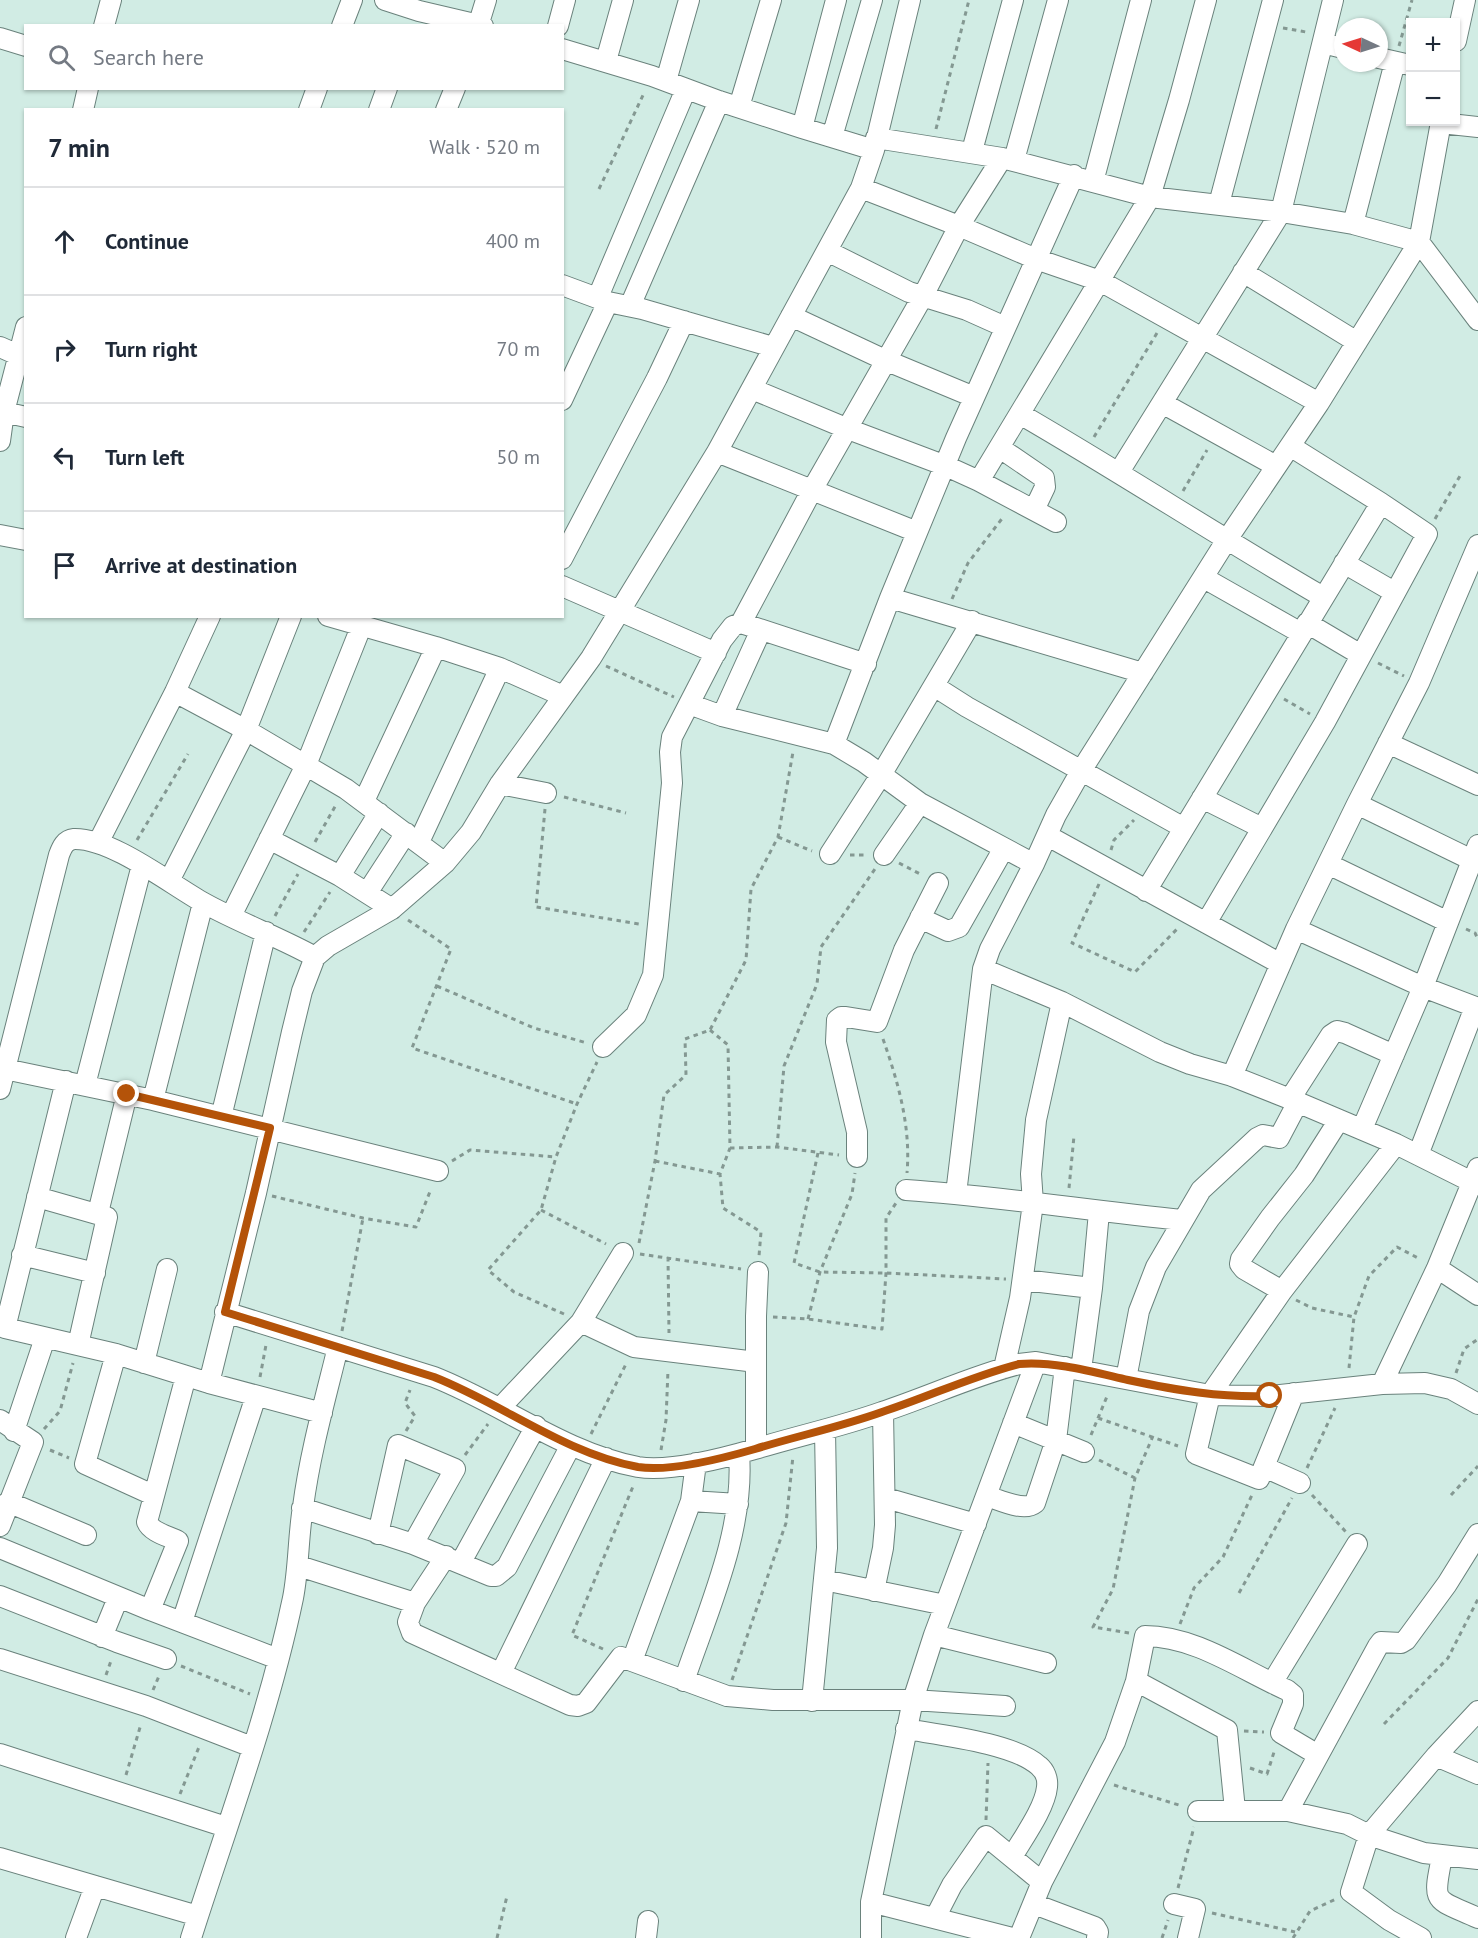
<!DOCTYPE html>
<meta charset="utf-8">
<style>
body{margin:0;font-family:"PT Sans",sans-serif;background:#f2f2f3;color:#1f2937}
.controls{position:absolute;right:18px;top:18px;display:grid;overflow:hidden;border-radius:0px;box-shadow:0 2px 4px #0004}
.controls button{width:54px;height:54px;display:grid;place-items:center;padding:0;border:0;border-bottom:2px solid #e0e1e3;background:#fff;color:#1f2937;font:30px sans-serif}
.compass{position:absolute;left:1334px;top:18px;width:54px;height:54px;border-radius:50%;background:#fff;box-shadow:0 2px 4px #0004;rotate:274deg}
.stop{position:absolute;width:18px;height:18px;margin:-14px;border:4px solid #b45309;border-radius:50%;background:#fff}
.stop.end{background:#b45309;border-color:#fff;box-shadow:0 2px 6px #0008}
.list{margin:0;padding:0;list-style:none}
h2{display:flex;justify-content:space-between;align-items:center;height:78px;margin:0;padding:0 24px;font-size:26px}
h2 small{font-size:20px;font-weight:400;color:#747a83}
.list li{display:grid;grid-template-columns:39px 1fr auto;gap:18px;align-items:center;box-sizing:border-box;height:108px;padding:0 24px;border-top:2px solid #e0e1e3}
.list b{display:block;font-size:22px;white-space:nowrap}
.list em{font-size:20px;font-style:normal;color:#747a83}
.icon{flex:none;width:33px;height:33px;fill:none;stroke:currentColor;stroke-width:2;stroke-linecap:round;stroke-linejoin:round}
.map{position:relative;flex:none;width:1478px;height:1938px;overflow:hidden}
.search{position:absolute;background:#fff;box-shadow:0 2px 4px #0004;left:24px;top:24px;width:540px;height:66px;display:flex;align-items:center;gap:15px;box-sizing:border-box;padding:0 21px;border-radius:0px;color:#747a83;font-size:22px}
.panel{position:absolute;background:#fff;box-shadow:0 2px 4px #0004;left:24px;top:108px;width:540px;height:510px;border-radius:0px}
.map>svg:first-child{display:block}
</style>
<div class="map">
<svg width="1478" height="1938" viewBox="0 0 1478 1938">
<rect width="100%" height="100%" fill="#d1ece4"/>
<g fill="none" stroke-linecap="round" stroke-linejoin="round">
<defs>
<path id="minor" d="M385,0l34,11 64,15
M104,26l7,-26
M342,26l10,-26
M478,26l8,-26
M558,26l7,-26
M0,38l26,8
M1456,41l9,-41
M1323,43l20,5
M562,49l90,27 67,25 83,27 72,22
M1379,58l31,7
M606,61l17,-61
M666,81l23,-81
M739,107l32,-107
M83,110l5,-22
M309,110l8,-22
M379,110l8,-22
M446,110l9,-22
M1441,123l37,4
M802,128l34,-128
M832,137l40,-137
M876,138l126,20 148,39 131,15 72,12 66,18 59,78
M972,151l41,-151
M1014,160l44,-160
M1093,182l48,-182
M861,188l98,38 77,33 64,22 219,122
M1219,204l54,-204
M1353,224l42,-162
M827,251l82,41 58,18 38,17
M1243,272l114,70
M562,285l46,17 -46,98
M598,297l88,-208
M608,302l34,7 131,38
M630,306l89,-205
M791,316l94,44 89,37
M0,347l18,8
M752,389l96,40 98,37 33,15 77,41
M1162,403l114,63
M4,412l22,5
M1020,414c102,59 201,124 303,183
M0,441l4,-29 22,-85
M1000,448l44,30 1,9 -11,23
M717,452l200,80
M1119,472l162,-260 52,-212
M979,481l171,-284 29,-97 27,-100
M0,535l26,5
M562,559l95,-181 27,-57
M1344,563l50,29
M1204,578l97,55
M562,586l154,67
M890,598l253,75
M328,616l108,31 64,21 63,28
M741,623l125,41
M1307,623l54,32
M934,686l33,21 217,121
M175,692l71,38 100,59 99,74
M689,704l33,12 112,28 30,18 56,41 114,61
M722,716l39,-86
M1388,743l90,42
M834,744l56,-146 66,-160 118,-263
M500,784l46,9
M1202,798l60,30
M364,801l72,-154
M1357,804l121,59
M1048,836l231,127
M269,839l71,37 52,33
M419,842l81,-174
M98,843l77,-151 35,-76
M830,854l51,-79 91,-154
M884,855l36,-52
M1328,864l120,58
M340,876l39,-63
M169,881l77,-151 45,-114
M1146,891l235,-388 -91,-57
M367,893l39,-60
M231,916l75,-151 55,-138
M920,918l28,13 11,-4 45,-79
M1206,923l119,-201 102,-188 -46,-31
M1296,929l127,58 55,21
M983,969l79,33
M603,1047l33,-32 17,-40 19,-192 -2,-31 2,-15 50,-97 11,-14 8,-3 71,-133 111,-194 36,-70 43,-68
M0,1068l153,32 285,71
M1232,1076l64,-147 61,-125 62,-121 59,-138
M66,1081l-61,247 111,26 93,29 113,30
M85,1085l57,-220
M0,1089l59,-234c3,-8 6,-15 15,-16 38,-1 96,45 130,64 36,20 75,34 111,54
M1290,1099l41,-64 6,-4 8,2 49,22
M153,1100l50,-197
M221,1117l45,-185
M1362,1129l61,-142 55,-142
M1418,1155l57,-148
M857,1157v-25l-21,-90 1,-22 4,-3h5l31,5 27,-72 34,-67
M906,1190c92,6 184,21 276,30
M956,1194l27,-225 7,-20 44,-85 22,-49 25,-44 145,-230 93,-138 100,-161 22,-120
M37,1197l70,20 -29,128
M98,1213l29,-119
M22,1255l73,18
M1437,1268l41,27
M1023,1280l69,8
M1282,1291l-38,-22 -4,-5 1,-5 29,-41 34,-43 35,-55
M225,1312l209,65c69,27 130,76 204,90 31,5 86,-9 117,-18 42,-13 85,-22 127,-37 46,-15 90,-36 137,-48l17,-2 174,33 60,1 112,-12 43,-1 26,6 27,15
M581,1322l53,25 122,15
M116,1354l-31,110 68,31
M144,1363l23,-94
M1004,1368l16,-70 13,-95 -2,-29 5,-54 26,-118 98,50 30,12 42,12 58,23 106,45 82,41
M1081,1370l11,-82 7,-76
M1126,1379l13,-68 17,-44 45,-77 56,-52 6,-3 16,3 19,-36
M209,1383l47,-190 36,-161 10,-41 13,-34 13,-11 64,-37 53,-46 26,-31 29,-48 91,-126 126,-206 144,-264 13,-38 36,-150
M1382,1384l55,-116 41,-100
M1294,1393l-35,86 -63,-25 14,-59 72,-104 114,-147
M500,1408l81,-86 42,-69
M0,1420l33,22 -33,84
M1013,1423l71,29
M14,1431l31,-93
M756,1448v-132l2,-44
M1264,1467l36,16
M987,1496c13,4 37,16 48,7l21,-63 9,-73
M886,1498l90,26
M691,1501l47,3
M8,1502l78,33
M302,1508l111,36 78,32h5l11,-9 64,-122
M378,1534l20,-89 57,24 -42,75
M0,1548l150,62 28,-69c-10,-5 -27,-9 -31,-19l39,-146
M461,1562l75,-136
M299,1566l116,37 31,-47
M824,1580l121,25
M874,1591l9,-43 2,-23 -2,-113
M0,1596l117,46 49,17
M415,1603l-7,19 4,11 158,72 8,1 8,-3 35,-46 106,39 46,4h140l92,6
M150,1610l128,49
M182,1622l74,-226
M934,1635l112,28
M102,1637l16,-39
M0,1659l146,47 106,41
M632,1661l59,-160 5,-38
M501,1673l105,-215
M684,1681c24,-71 61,-151 55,-227
M1136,1681l91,49 8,80
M1272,1683l85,-139
M812,1701l15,-153 -2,-118
M906,1729c34,6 108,14 133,37 6,5 9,13 8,21 -2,21 -24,51 -35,70
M0,1754l226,73
M1436,1756l42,18
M1198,1811h90l59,13 22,11 55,18 54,6
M1288,1811l90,-165 3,-4 20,1 5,-3 41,-56 31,-50
M1442,1857c-10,48 -8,41 36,61
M0,1858l198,58
M871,1902l141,36
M1034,1904l61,23 3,5 -1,6
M1174,1904l21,5 -7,29
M935,1918l17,-33 34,-49 56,46
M76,1938l19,-52
M191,1938c36,-113 78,-225 102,-340 6,-31 5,-61 10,-91 7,-54 22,-107 35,-160
M646,1938l2,-17
M871,1938v-36l42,-202 21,-65 102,-273
M1019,1938l23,-56 73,-140 21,-61 9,-45c50,0 97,34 142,54l6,5v9l-12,29 37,22
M1421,1938l-32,-18 -38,-28 18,-57 67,-79 42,-45"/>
</defs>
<use href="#minor" stroke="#6a827c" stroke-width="22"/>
<path stroke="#849892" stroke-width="3" stroke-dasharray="4.5 4.5" stroke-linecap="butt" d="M1283,28l23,4
M1399,46l13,-46
M936,129l33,-129
M599,189l45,-96
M1094,437l63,-104
M1183,491l24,-41
M1435,519l25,-43
M952,599l16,-36 36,-47
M1378,663l26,13
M606,666l68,31
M1284,699l26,15
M564,797l62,16
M545,809l-9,98 103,17
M778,837l34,14
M137,840l51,-86
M315,842l22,-39
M1111,850l3,-10 20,-20
M850,855h17
M899,863l23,12
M1099,884l-27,59 63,29 44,-45
M275,916l23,-42
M408,920l43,29 -39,99 165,56
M1466,929l9,4 3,6
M304,932l26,-40
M437,986l97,42 53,15
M710,1030l18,15 2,103 -10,26 3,34 38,24 -2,24
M883,1039c15,43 28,87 24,134
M777,1147l7,-81 33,-82 4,-37 54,-78
M730,1148l47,-1 62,8
M818,1153l-24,110 26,9 66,1 120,6
M452,1161l18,-11 86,7
M655,1161l65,13
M1069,1188l5,-52
M272,1196l91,22 53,9 15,-38
M541,1210l65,34
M639,1243l16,-82 9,-66 22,-20 -1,-36 25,-9 36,-70 5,-71 27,-52 15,-85
M640,1254l101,15
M668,1257l1,76
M1296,1300l16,8 42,9
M564,1314l-50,-22 -26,-22 53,-60 15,-53 21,-53 20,-42
M773,1317l35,2 74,10 4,-56v-55l10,-15
M808,1319l12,-47 32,-78 3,-21
M342,1331l21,-113
M1349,1368l5,-51 15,-41 28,-29 23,12
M1456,1373l8,-24 14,-10
M260,1377l6,-32
M1098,1418l80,28
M44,1429l16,-18 13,-48
M406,1431l9,-15 -10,-13 5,-13
M591,1434l36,-72
M1091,1435l17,-41
M50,1450l19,8
M661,1450l5,-30 2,-50
M465,1455l23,-31
M1099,1460l36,18
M1307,1468l28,-60
M1312,1495l34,37
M1451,1495l27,-29
M1239,1593l53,-95
M1180,1624l14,-36 29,-31 29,-62
M1129,1633l-36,-6 20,-38 22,-111 18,-42
M603,1649l-31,-14 62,-151
M181,1666l69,28
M106,1675l6,-17
M732,1680l54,-157 7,-67
M153,1690l6,-14
M1384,1724l64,-66 30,-59
M1244,1731l20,1
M1250,1768l17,6 8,-25
M126,1775l15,-51
M1114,1785l68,21
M180,1794l19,-47
M986,1820l2,-57
M1178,1888l16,-61
M1212,1913l83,19
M497,1938l10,-42
M1162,1938l6,-18
M1293,1938l17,-27 26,-12"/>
<use href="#minor" stroke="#fff" stroke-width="20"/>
</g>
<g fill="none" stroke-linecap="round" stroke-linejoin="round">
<path stroke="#b45309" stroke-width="8" d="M127,1094l143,34 -45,184 209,65c69,27 130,76 204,90 31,5 86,-9 117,-18 42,-13 85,-22 127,-37 46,-15 90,-36 137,-48 36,-3 74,8 109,16 48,10 93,18 142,16"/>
</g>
</svg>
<div class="controls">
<button>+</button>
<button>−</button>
</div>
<svg class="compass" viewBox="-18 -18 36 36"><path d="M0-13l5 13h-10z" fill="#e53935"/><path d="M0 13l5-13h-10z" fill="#747a83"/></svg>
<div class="stop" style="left:1270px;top:1396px"></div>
<div class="stop end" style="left:127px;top:1094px"></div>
<div class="search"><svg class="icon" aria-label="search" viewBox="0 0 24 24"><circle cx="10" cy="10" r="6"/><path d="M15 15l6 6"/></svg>Search here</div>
<section class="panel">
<h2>7 min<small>Walk · 520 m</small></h2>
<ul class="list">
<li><svg class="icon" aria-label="ahead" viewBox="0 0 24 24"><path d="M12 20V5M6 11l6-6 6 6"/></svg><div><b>Continue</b></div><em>400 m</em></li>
<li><svg class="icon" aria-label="right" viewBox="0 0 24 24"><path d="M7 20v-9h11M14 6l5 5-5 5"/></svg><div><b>Turn right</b></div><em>70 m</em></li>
<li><svg class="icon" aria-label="left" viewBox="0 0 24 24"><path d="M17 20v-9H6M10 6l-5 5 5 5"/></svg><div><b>Turn left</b></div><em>50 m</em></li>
<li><svg class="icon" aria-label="arrive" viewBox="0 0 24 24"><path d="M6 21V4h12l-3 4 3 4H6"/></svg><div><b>Arrive at destination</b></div></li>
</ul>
</section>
</div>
